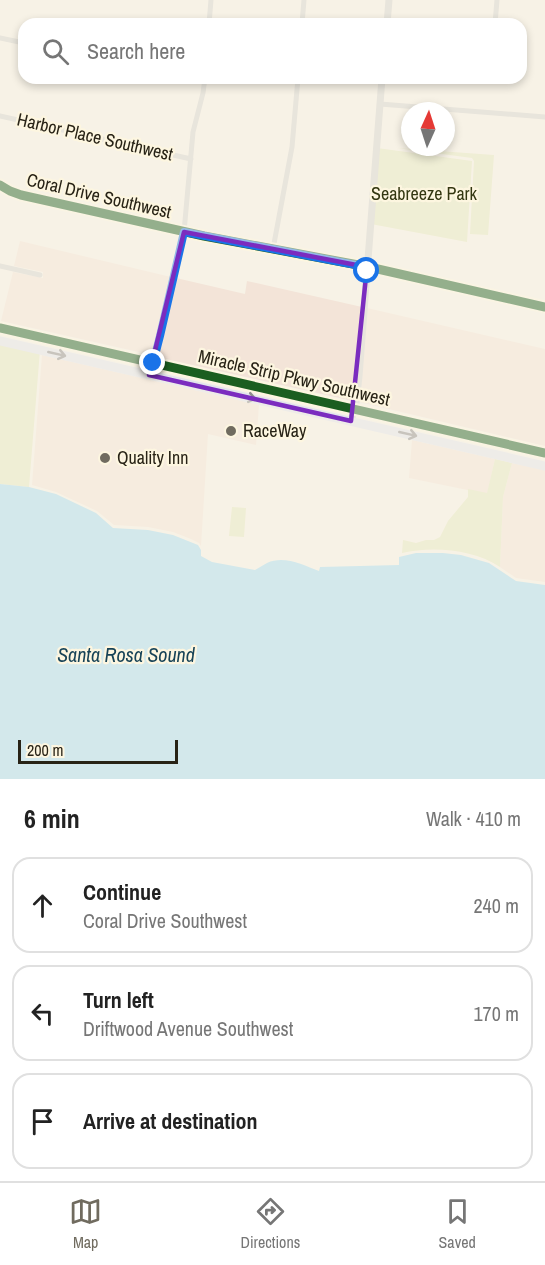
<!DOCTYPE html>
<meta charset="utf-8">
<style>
body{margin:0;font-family:"Archivo Narrow",sans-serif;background:#f2f2f2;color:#222}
.compass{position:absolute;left:401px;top:102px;width:54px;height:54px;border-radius:50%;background:#fff;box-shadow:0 3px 9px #0003;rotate:3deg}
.scale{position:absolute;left:18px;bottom:15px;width:160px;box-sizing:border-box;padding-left:6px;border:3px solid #282316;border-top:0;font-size:16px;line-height:21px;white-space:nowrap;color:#282316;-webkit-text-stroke:4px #fdf6e0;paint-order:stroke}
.stop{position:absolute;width:18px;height:18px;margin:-14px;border:4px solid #1a73e8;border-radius:50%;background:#fff}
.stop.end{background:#1a73e8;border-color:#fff;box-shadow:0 2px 6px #0008}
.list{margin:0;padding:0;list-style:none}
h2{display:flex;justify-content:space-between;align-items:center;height:78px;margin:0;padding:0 24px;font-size:26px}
h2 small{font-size:20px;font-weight:400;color:#767676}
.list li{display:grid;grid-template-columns:39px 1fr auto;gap:18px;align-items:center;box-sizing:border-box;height:96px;margin:0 12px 12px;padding:0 12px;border:2px solid #e0e0e0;border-radius:18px}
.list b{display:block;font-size:22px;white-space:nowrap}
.list p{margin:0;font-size:20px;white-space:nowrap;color:#767676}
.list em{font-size:20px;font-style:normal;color:#767676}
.icon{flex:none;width:33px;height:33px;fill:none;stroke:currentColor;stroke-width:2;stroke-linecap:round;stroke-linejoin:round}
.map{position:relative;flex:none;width:545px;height:779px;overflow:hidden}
.search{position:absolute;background:#fff;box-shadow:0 3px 9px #0003;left:18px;right:18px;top:18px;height:66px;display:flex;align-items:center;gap:15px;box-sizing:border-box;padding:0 21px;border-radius:18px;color:#767676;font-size:22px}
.sheet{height:402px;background:#fff}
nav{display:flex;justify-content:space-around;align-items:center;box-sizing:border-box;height:84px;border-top:2px solid #e0e0e0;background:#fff;font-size:16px;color:#767676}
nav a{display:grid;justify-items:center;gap:3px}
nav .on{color:#706b5f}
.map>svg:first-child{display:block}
</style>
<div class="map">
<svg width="545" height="779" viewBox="0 0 545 779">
<rect width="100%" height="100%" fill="#f7f2e6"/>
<path fill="#f3e4d8" d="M20,241l151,36 -19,78 -151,-34 12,-49 30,6v-6l-29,-6z
M176,278l69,16 2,-13 115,26 -9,94 -196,-44z
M367,308l178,41v97l-186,-44z
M42,355l217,50 -3,40 -48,-11 -7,112 -2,-3 -8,-4 -18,-7 -25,-5 -34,-2 -17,-14 -41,-19 -24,-7z
M412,440l83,19 -8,35 -78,-16z
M512,463l33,7v112l-29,-4 -16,-11 3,-70z"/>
<path fill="#e5e8c0" d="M377,148l95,13 -5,81 -96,-18z
M397,148l97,7 -6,80 -18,-1 4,-73 -2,-3z
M0,341l40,9 -11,137 -29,-3z
M495,459l17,4 -9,34 -3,70c-27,-18 -68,-21 -98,-14l1,-13 13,3 10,-3h8l6,-3 8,-16 20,-24v-8l19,4z
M232,507l14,1 -2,29 -15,-1z"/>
<path fill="#a7dcf2" d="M0,484l29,3 27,7 40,19 17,15 35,2 25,5 25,10 3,5v6l11,6 43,8c4,-2 8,-5 12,-7 17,-8 36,2 52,8l1,-4 79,-2v-8l17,-4h27l18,2 28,8 27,18 29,4v194h-545z"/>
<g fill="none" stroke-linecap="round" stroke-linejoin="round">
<path stroke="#d5d4d0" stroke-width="5" d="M209,24l2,-24
M302,24l2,-24
M495,24l2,-24
M0,38l24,5
M188,78l17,1
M380,104l165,13
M0,116l191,43
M0,185l10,6 11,4 183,41 165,31 176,40
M273,249l19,-102 6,-69
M0,266l40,9
M149,375l11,-39 24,-104 9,-100 10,-39 2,-15"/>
<path stroke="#d5d4d0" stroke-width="7" d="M387,24l2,-24
M351,421l5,-17 3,-28 23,-298"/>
<path stroke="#e2e4ec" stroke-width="9" d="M0,328l545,125
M0,341l545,125"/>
<defs>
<path id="cycleway" d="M0,185l10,6 11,4 183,41 165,31 176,40
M0,328l545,125"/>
</defs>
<use href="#cycleway" stroke="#fdf6e0" stroke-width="13"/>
<use href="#cycleway" stroke="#1b5e20" stroke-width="9"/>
</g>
<defs><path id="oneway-shaft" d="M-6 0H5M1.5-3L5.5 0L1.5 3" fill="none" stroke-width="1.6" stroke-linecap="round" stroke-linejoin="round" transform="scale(1.5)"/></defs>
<g stroke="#8e8d8c">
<use href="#oneway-shaft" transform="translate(57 354) rotate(13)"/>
<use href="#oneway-shaft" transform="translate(247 397) rotate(13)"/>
<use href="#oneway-shaft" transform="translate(408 434) rotate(13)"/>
</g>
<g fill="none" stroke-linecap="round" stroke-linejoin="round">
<path stroke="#1a73e8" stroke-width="8" d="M153,363l7,-27 24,-104 177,34 6,1v4"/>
</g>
<path d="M0 0H545V779H0ZM184,232l183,35 -16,154 -202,-46z" fill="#f7f2e6" fill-opacity=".55" fill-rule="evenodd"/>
<path fill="none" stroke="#7b2cbf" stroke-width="4.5" stroke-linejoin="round" d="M184,232l183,35 -16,154 -202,-46z"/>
<g fill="#706b5f" stroke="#fdf6e0" stroke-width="2">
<circle cx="231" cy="431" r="6"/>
<circle cx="105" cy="458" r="6"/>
</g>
<g text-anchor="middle" stroke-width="4.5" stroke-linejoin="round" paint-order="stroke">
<g font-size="18" fill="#282316" stroke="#fdf6e0">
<text transform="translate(95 137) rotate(13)" y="6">Harbor Place Southwest</text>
<text transform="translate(99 196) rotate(13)" y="6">Coral Drive Southwest</text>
<text transform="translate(294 378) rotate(13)" y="6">Miracle Strip Pkwy Southwest</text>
</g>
<g font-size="18" fill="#333711" stroke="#fdf6e0">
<text x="424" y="200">Seabreeze Park</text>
</g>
<g font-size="18" fill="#282316" stroke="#fdf6e0" text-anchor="start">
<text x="243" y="437">RaceWay</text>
<text x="117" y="464">Quality Inn</text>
</g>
<g font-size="20" font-style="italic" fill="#174357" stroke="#fdf6e0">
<text x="126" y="662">Santa Rosa Sound</text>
</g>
</g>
</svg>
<svg class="compass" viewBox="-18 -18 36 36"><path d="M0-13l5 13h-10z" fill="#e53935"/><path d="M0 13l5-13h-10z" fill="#767676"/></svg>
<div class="scale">200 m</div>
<div class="stop" style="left:367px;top:271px"></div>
<div class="stop end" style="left:153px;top:363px"></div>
<div class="search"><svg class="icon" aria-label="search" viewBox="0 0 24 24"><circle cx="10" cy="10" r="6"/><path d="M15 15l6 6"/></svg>Search here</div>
</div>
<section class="sheet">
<h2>6 min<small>Walk · 410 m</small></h2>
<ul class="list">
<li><svg class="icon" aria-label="ahead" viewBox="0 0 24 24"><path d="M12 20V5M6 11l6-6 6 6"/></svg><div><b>Continue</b><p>Coral Drive Southwest</p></div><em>240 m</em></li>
<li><svg class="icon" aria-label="left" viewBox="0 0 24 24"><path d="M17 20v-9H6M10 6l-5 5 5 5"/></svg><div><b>Turn left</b><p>Driftwood Avenue Southwest</p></div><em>170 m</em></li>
<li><svg class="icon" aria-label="arrive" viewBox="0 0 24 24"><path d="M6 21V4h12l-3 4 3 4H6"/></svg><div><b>Arrive at destination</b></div></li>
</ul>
</section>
<nav>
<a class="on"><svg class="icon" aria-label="map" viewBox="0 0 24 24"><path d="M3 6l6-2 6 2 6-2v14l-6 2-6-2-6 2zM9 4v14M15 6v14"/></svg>Map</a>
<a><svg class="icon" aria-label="directions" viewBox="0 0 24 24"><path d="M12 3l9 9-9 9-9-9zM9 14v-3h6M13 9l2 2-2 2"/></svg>Directions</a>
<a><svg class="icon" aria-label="saved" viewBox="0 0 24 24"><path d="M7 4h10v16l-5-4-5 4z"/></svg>Saved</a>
</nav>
